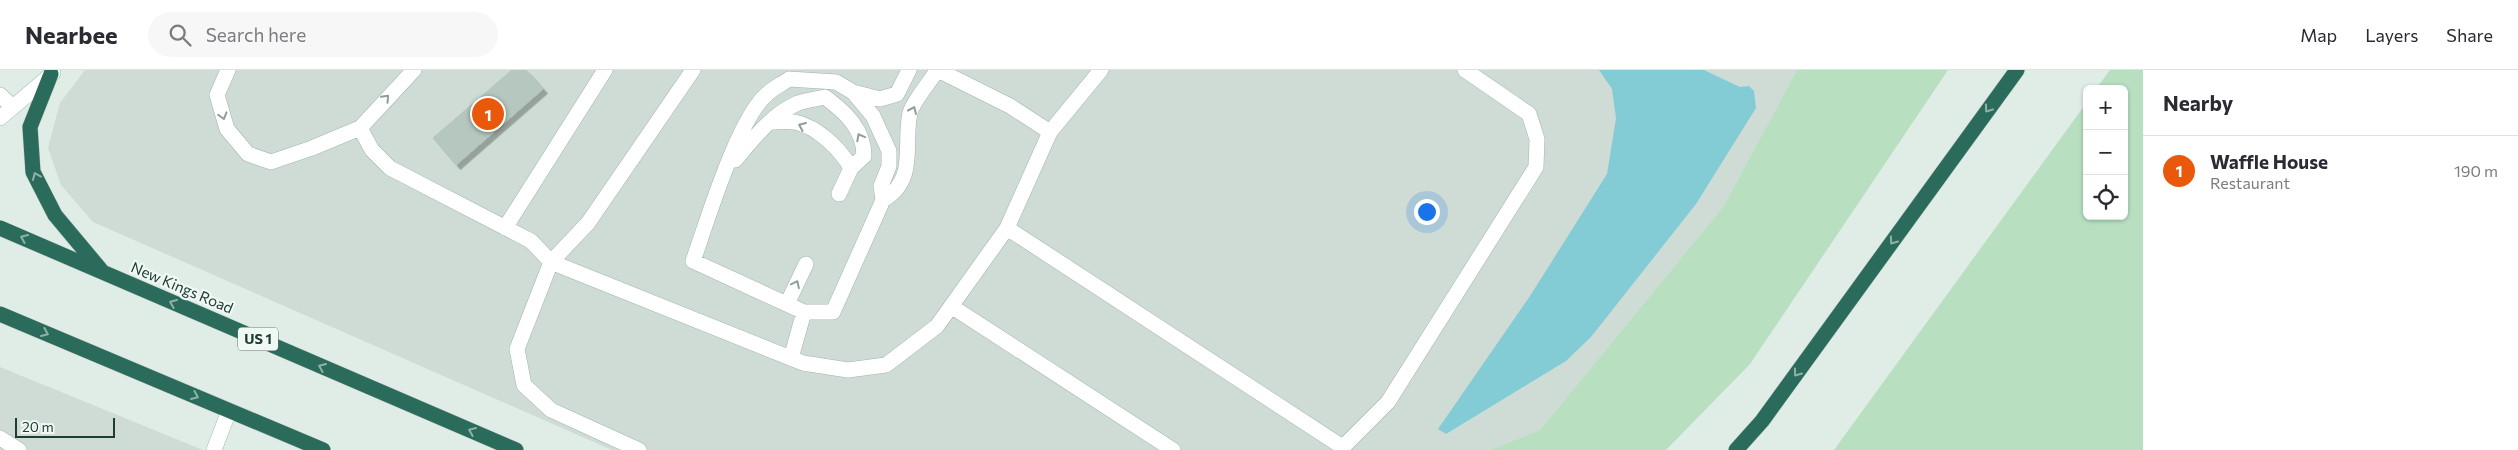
<!DOCTYPE html>
<meta charset="utf-8">
<style>
body{margin:0;font-family:Commissioner,sans-serif;background:#f7f7f7;color:#2b2b33}
.controls{position:absolute;right:15px;top:15px;display:grid;overflow:hidden;border-radius:8px;box-shadow:0 1px 4px #0004}
.controls button{width:45px;height:45px;display:grid;place-items:center;padding:0;border:0;border-bottom:1px solid #e1e1e2;background:#fff;color:#2b2b33;font:25px sans-serif}
.scale{position:absolute;left:15px;bottom:12px;width:100px;box-sizing:border-box;padding-left:5px;border:2px solid #203d34;border-top:0;font-size:14px;line-height:18px;white-space:nowrap;color:#203d34;-webkit-text-stroke:4px #f0f8f4;paint-order:stroke}
.you{position:absolute;left:1426px;top:141px;width:18px;height:18px;margin:-12px;border:4px solid #fff;border-radius:50%;background:#1a73e8;box-shadow:0 0 0 8px #1a73e833}
.badge{display:grid;place-items:center;width:32px;height:32px;border-radius:50%;background:#ea580c;color:#fff;font-size:16px;font-weight:700}
.pin{position:absolute;translate:-50% -50%;border:2px solid #fff;box-shadow:0 1px 5px #0006}
.list{margin:0;padding:0;list-style:none}
h2{display:flex;justify-content:space-between;align-items:center;height:65px;margin:0;padding:0 20px;font-size:21px}
h2 small{font-size:16px;font-weight:400;color:#7c7c81}
.list li{display:grid;grid-template-columns:32px 1fr auto;gap:15px;align-items:center;box-sizing:border-box;height:70px;padding:0 20px;border-top:1px solid #e1e1e2}
.list b{display:block;font-size:19px;white-space:nowrap}
.list p{margin:0;font-size:16px;white-space:nowrap;color:#7c7c81}
.list em{font-size:16px;font-style:normal;color:#7c7c81}
.icon{flex:none;width:28px;height:28px;fill:none;stroke:currentColor;stroke-width:2;stroke-linecap:round;stroke-linejoin:round}
.map{position:relative;flex:none;width:2143px;height:380px;overflow:hidden}
header{display:flex;align-items:center;gap:30px;box-sizing:border-box;height:70px;padding:0 25px;background:#fff;border-bottom:1px solid #e1e1e2}
header strong{font-size:24px}
nav{display:flex;gap:28px;margin-inline-start:auto;font-size:18px}
.search{width:350px;height:45px;background:#f7f7f7;display:flex;align-items:center;gap:12px;box-sizing:border-box;padding:0 18px;border-radius:28px;color:#7c7c81;font-size:19px}
main{display:flex}
aside{flex:1;background:#fff}
.map>svg:first-child{display:block}
</style>
<header>
<strong>Nearbee</strong>
<div class="search"><svg class="icon" aria-label="search" viewBox="0 0 24 24"><circle cx="10" cy="10" r="6"/><path d="M15 15l6 6"/></svg>Search here</div>
<nav><a>Map</a><a>Layers</a><a>Share</a></nav>
</header>
<main>
<div class="map">
<svg width="2143" height="380" viewBox="0 0 2143 380">
<defs>
<filter id="shadow"><feDropShadow dx="4.5" dy="4.5" stdDeviation="0" flood-color="#0004"/></filter>
</defs>
<rect width="100%" height="100%" fill="#e0ece6"/>
<path fill="#cedcd5" d="M85,0h1712l-74,137 -183,223 -50,20h-878l-519,-228 -32,-37 -13,-37 12,-45z
M0,297l203,83h-203z"/>
<path fill="#b7dfc0" d="M1797,0h151l-198,294 -84,86h-176l50,-20 183,-223z
M2110,0h33v380h-309l253,-348v114h37v-127h-28z"/>
<path fill="#84ccd5" d="M1599,0h105l36,17 9,-1 5,5 2,17 -60,96 -105,133 -25,24 -120,73 -8,-5 92,-133 77,-122 9,-56 -4,-29z"/>
<path fill="#b5c7bf" stroke="#b2c6bd" filter="url(#shadow)" d="M512,0h14l17,19 -87,76 -23,-27z"/>
<g fill="none" stroke-linecap="round" stroke-linejoin="round">
<defs>
<path id="lane" d="M228,0l-11,25 10,34 21,25 23,8 41,-14 48,-20 54,-58
M693,0l-105,153 -37,39 252,101 45,7 38,-5 51,-39 70,-98 43,-96 -40,-26 -72,-36
M789,9l47,3 17,10 20,24 16,35v15l-8,20 2,14 -50,112h-29l-111,-51c14,-39 44,-141 74,-167 6,-6 15,-10 22,-15z
M853,22l27,7 17,-5 12,-24
M0,25l13,12
M771,52c8,0 16,-1 24,0 23,5 45,27 56,46
M360,58l12,22 18,18 141,73 20,21 -34,87 7,36 27,25 88,40
M1050,62l51,-62
M735,90c18,-21 37,-46 63,-57 8,-3 18,-4 27,-6 20,15 39,32 39,59l-13,12 -12,26
M883,130c35,-20 20,-57 27,-87 3,-12 21,-32 27,-43
M505,158l100,-158
M1007,158l337,220
M787,234l19,-40
M951,236l222,144
M791,288l13,-46
M0,368l19,12
M214,380l15,-39
M1340,380l48,-48 148,-235 1,-28 -8,-25 -64,-44"/>
<path id="secondary" d="M0,48l53,-45"/>
<path id="highway" d="M51,4l-21,53 3,45 22,43 46,55
M0,158l516,222
M0,244l323,136
M1736,380l26,-29 255,-351"/>
</defs>
<use href="#lane" stroke="#a3b4ad" stroke-width="16"/>
<use href="#secondary" stroke="#9eb8ae" stroke-width="16"/>
<use href="#highway" stroke="#c1c9c6" stroke-width="16"/>
<use href="#lane" stroke="#fff" stroke-width="15"/>
<use href="#secondary" stroke="#fff" stroke-width="15"/>
<use href="#highway" stroke="#2a6b5b" stroke-width="15"/>
</g>
<defs><path id="oneway-chevron" d="M-2-3.5L2.5 0L-2 3.5" fill="none" stroke-width="1.6" stroke-linecap="round" stroke-linejoin="round" transform="scale(1.25)"/></defs>
<g stroke="#909e9a">
<use href="#oneway-chevron" transform="translate(386 28) rotate(-47)"/>
<use href="#oneway-chevron" transform="translate(913 40) rotate(-66)"/>
<use href="#oneway-chevron" transform="translate(223 46) rotate(74)"/>
<use href="#oneway-chevron" transform="translate(802 56) rotate(-156)"/>
<use href="#oneway-chevron" transform="translate(860 67) rotate(-118)"/>
<use href="#oneway-chevron" transform="translate(796 214) rotate(-64)"/>
</g>
<g stroke="#8db2a8">
<use href="#oneway-chevron" transform="translate(1988 39) rotate(126)"/>
<use href="#oneway-chevron" transform="translate(36 106) rotate(-113)"/>
<use href="#oneway-chevron" transform="translate(24 168) rotate(-157)"/>
<use href="#oneway-chevron" transform="translate(1893 171) rotate(126)"/>
<use href="#oneway-chevron" transform="translate(173 233) rotate(-157)"/>
<use href="#oneway-chevron" transform="translate(45 263) rotate(23)"/>
<use href="#oneway-chevron" transform="translate(322 297) rotate(-157)"/>
<use href="#oneway-chevron" transform="translate(1797 303) rotate(126)"/>
<use href="#oneway-chevron" transform="translate(195 326) rotate(23)"/>
<use href="#oneway-chevron" transform="translate(472 361) rotate(-157)"/>
</g>
<g text-anchor="middle" stroke-width="4.5" stroke-linejoin="round" paint-order="stroke">
<rect fill="#f0f8f4" stroke="#5e756e" stroke-width="1" x="238" y="257.5" width="40" height="23" rx="4"/>
<g font-size="14" font-weight="bold" fill="#203d34">
<text x="258" y="274">US 1</text>
</g>
<g font-size="15" fill="#203d34" stroke="#f0f8f4">
<text transform="translate(182 218) rotate(23)" y="5">New Kings Road</text>
</g>
</g>
</svg>
<div class="controls">
<button>+</button>
<button>−</button>
<button><svg class="icon" aria-label="locate" viewBox="0 0 24 24"><circle cx="12" cy="12" r="6"/><path d="M12 2v4M12 18v4M2 12h4M18 12h4"/></svg></button>
</div>
<div class="scale">20 m</div>
<div class="you"></div>
<div class="pin badge" style="left:488px;top:44px">1</div>
</div>
<aside>
<h2>Nearby<small></small></h2>
<ul class="list">
<li><span class="badge">1</span><div><b>Waffle House</b><p>Restaurant</p></div><em>190 m</em></li>
</ul>
</aside>
</main>
